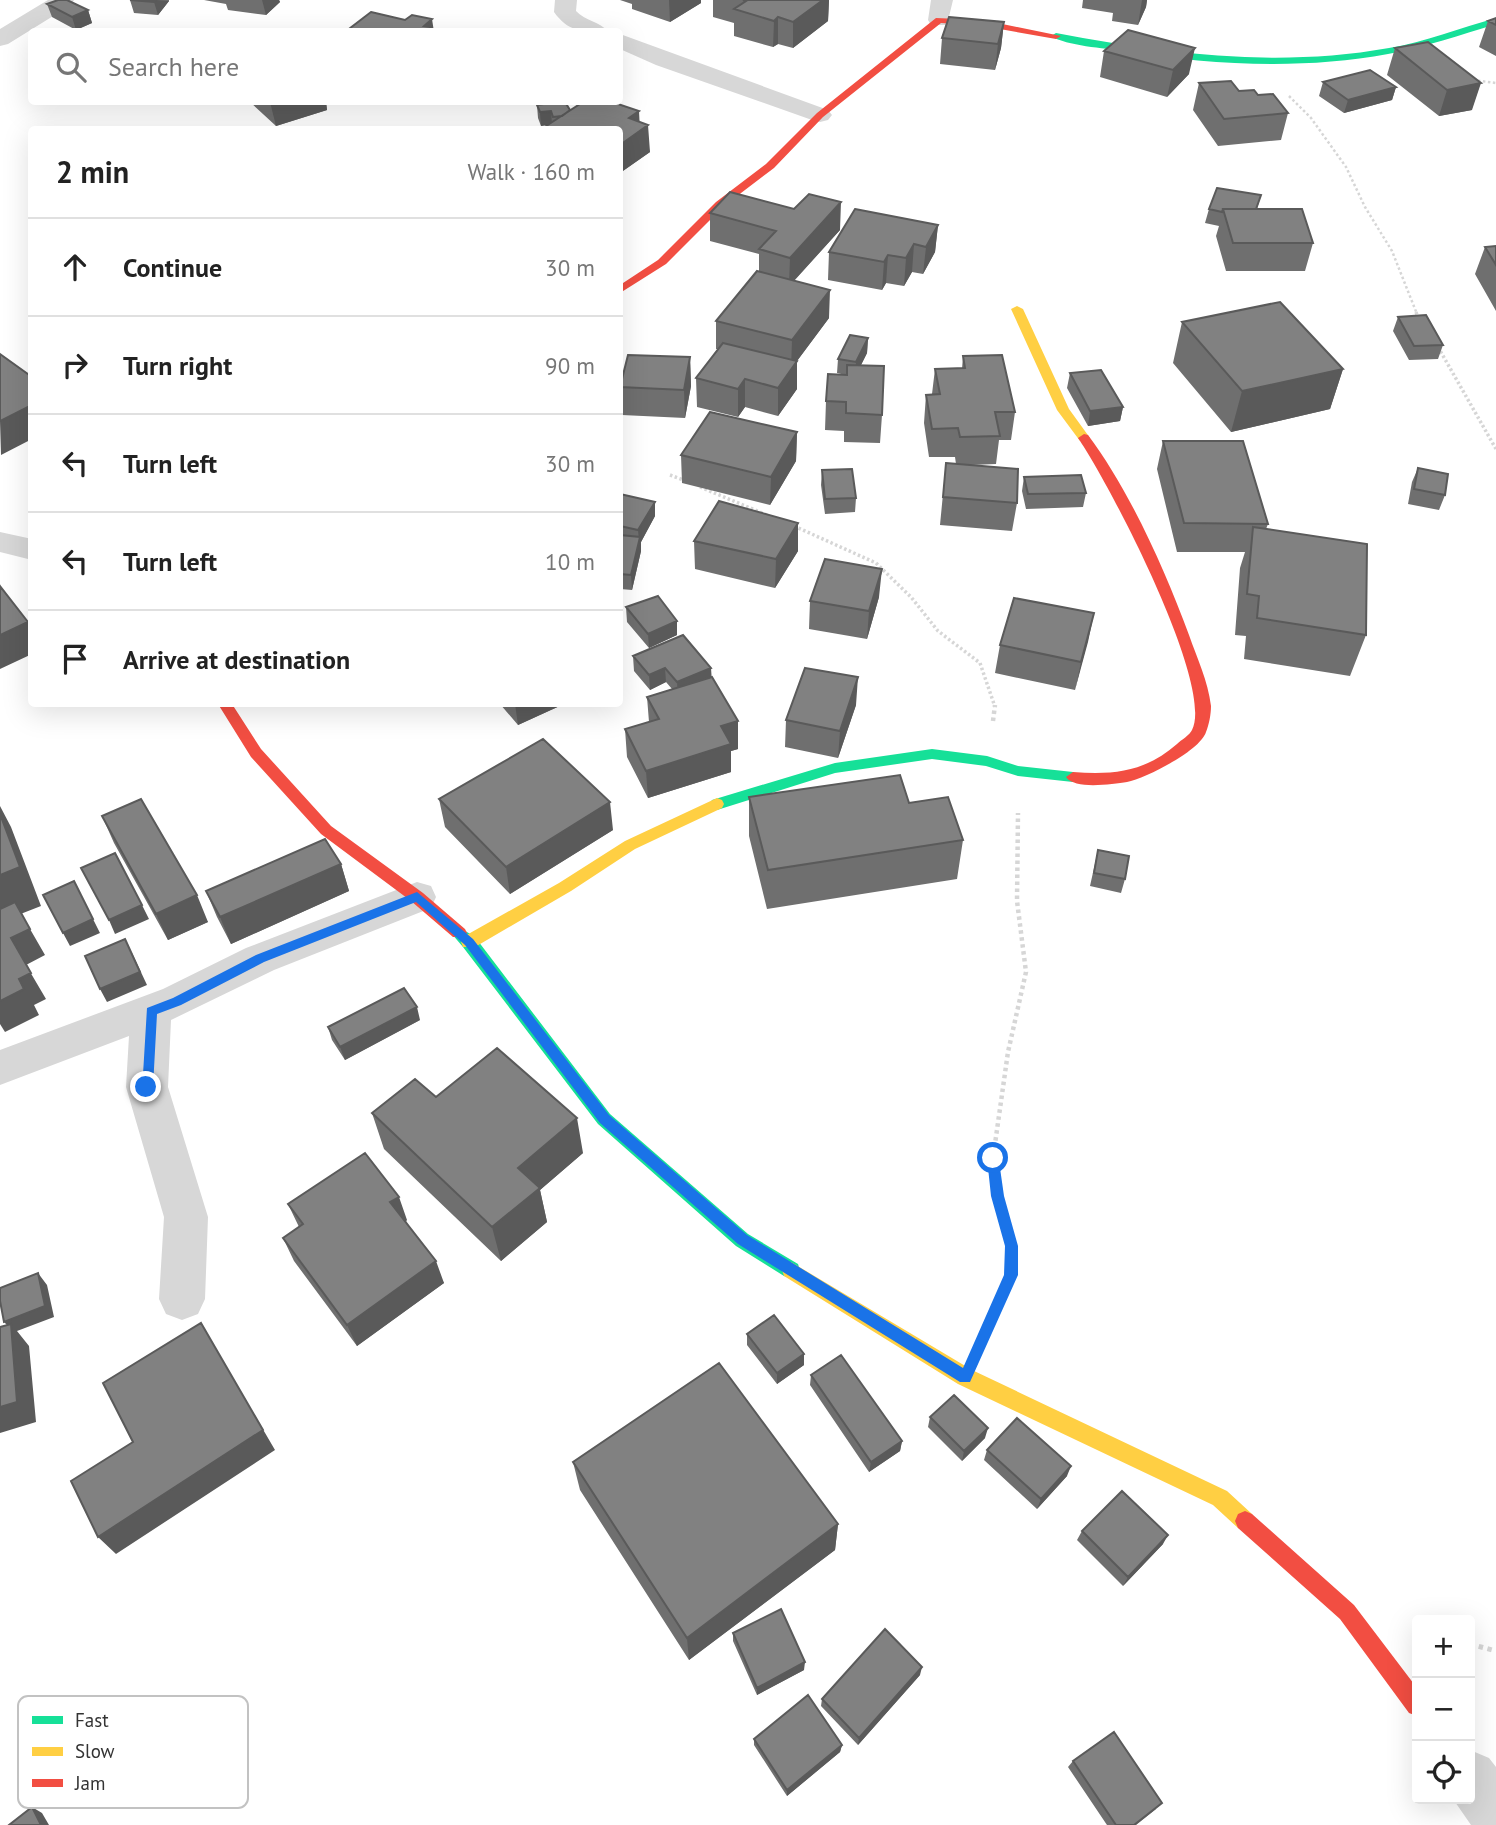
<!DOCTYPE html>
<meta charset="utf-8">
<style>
body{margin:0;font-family:"PT Sans",sans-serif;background:#f2f2f2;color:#222}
.controls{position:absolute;right:21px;bottom:21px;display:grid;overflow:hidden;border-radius:7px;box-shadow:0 7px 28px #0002}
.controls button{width:63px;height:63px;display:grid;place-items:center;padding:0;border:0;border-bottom:2px solid #e0e0e0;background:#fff;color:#222;font:35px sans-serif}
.stop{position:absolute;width:21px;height:21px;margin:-16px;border:5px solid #1a73e8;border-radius:50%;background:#fff}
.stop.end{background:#1a73e8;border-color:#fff;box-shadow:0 2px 7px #0008}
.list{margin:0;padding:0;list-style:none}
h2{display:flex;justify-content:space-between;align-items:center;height:91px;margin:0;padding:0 28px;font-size:30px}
h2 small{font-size:23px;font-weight:400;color:#767676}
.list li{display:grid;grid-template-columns:46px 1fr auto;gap:21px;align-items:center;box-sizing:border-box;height:98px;padding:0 28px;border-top:2px solid #e0e0e0}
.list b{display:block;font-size:26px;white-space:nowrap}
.list em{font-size:23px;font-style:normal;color:#767676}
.icon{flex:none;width:38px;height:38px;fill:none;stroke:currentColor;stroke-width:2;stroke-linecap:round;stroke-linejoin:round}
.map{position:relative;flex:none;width:1496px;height:1825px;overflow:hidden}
.search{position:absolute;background:#fff;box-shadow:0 7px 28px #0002;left:28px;top:28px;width:595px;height:77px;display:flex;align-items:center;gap:18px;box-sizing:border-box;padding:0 24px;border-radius:7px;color:#767676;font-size:26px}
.panel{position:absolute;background:#fff;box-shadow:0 7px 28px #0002;left:28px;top:126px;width:595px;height:581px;border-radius:7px}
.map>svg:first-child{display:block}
</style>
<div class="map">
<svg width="1496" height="1825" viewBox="0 0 1496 1825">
<rect width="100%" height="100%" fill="#fff"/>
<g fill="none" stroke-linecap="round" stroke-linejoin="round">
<path stroke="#d6d6d6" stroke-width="2.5" stroke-dasharray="2.5 2.5" stroke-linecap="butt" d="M1473,80l23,3
M1289,96l22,22 35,49 19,40 27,44 25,63"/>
<path stroke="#d6d6d6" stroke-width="3.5" stroke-dasharray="2.5 2.5" stroke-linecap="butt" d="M1416,312l3,8
M1438,347l58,102
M670,475l16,6
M700,487l67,28
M794,526l82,37 35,34 27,34 42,32 15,44"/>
<path stroke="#d6d6d6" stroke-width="4.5" stroke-dasharray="3.5 3.5" stroke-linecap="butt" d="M993,721l2,-16
M999,1203l-6,-45 15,-106 18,-80 -9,-71 1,-88"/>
<path stroke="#d6d6d6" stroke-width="5" stroke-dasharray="4.5 4.5" stroke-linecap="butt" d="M986,1331l25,-56 1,-29 -14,-45
M1470,1644l26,7"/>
<path fill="#d7d7d7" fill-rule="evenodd" d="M48,0h26l-3,5 -63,39 -8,2v-17z
M555,0h22l-1,11c9,10 24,10 32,21 -24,0 -39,1 -54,-20z
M931,0h22l-6,25h-16l-3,-5z
M620,34l208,76 4,5 -4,5 -8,2 -8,-2 -156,-55 -36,-16z
M0,532l32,7v21l-32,-8z
M417,882l14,4 5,11 -5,11 -157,62 -103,50 -3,67 40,130 -3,82 -7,15 -16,6 -16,-6 -7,-15 5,-82 -38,-130 3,-51 -129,49v-35l163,-61 83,-41z
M1470,1750l19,8 7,9v58h-25l-18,-26h17z"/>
<path fill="#16e098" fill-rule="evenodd" d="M1496,18v6c-35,11 -71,23 -108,30 -87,16 -177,11 -264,-3 -20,-3 -57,-5 -73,-15l5,-3c110,21 221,35 333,15 36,-6 71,-20 107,-30z
M932,749l55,7 31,10 55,6 7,5 -7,5 -55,-6 -32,-10 -54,-7 -97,14 -118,37 -7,-6 2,-4 123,-37z
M459,927l16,10 135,177 138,120 50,30 2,6 -2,6 -7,2 -7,-2 -48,-30 -138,-122 -135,-177 -12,-14 2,-4z"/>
<path fill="#ffcf43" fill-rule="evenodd" d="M1017,306l6,3 46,100 21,29 -2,3h-8l-23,-31 -46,-101z
M717,798l5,2 2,4 -2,4 -87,41 -64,42 -96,56h-12l-2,-5 2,-5 96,-54 66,-42z
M791,1262l181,108 255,121 25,23 3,7 -3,7 -7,3 -7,-3 -25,-23 -255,-121 -174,-108 -2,-6 2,-6z"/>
<path fill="#f24e42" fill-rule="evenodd" d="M936,18l47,2 78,16 -5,3 -73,-13 -42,-3 -118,94 -49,51 -50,38 -58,58 -46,29v-8l38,-25 58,-58 50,-38 51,-51z
M1084,434l4,1c42,56 77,135 101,200 8,23 19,46 22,71 0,8 -2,19 -5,26 -6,19 -60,46 -79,50 -15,2 -52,8 -61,-5l7,-5c41,3 72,0 104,-28 4,-4 13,-9 15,-14 23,-45 -84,-249 -114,-292z
M218,704h14l29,45 70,77 92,67 42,36 2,4 -2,4h-12l-42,-36 -90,-67 -70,-77z
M1245,1511l7,3 102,91 63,83v28l-8,-3 -69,-94 -102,-91 -3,-7 3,-7z"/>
</g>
<path fill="#6f6f6f" d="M130,0h39v1l-11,14 -24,-2z
M204,0h75l1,2 -14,13 -38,-5 -2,-6z
M620,0h81v3l-31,19 -38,-13v-5z
M713,0h116l-1,21 -35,27 -15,-4 -5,3 -39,-11v-13l-21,-6z
M1083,0h64l-1,7 -8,18 -26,-4 1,-8 -31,-5z
M47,4l41,6 4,13 -16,7 -24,-13z
M1496,18v38l-17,-9 9,-26z
M1004,22l-3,26 -6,22 -55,-6 2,-26z
M1395,48l77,62 -33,6 -52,-41z
M1104,51l85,23 -22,23 -67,-20z
M1323,82l73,5 -4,13 -48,13 -25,-17z
M1199,83l59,12 30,18 -7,27 -63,6 -25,-36z
M250,102h76l1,8 -51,16z
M537,105l33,5 69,1v10l11,31 -30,21v-43l-73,-5 -6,1 -3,-8z
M1261,195l-4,14 56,34 -8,28h-79l-10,-35 3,-10 -14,-3 4,-14z
M710,213l130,17 -46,51 35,37 -32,43v28l-19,27 -33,-9 -7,10 -41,-10 -1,-29 22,-29h-2v-28l43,-49v-18l-49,-13z
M938,225l-3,27 -12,22 -11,-2 -8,14 -18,-3 -4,7 -54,-10 1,-28z
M1496,246v65l-21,-37 10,-27z
M1398,317l45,28 -5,14 -29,1 -16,-29z
M1182,322l161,47 -13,40 -99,23 -58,-69z
M868,338l-1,15 -6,12 21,50 -2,28 -36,-1v-11l-19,-1 1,-29 20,-26 -9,-2 1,-14z
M963,356l52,56 -4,28h-12l-3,24 -25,1 46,38 -5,28 -72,-6 6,-62 10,1 -1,-7h-26l-5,-34 2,-28 6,-1 3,-25h27z
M690,357l1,29 -6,32 -63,-3 -2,-28z
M1070,373l53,34 -3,14 -32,5 -21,-38z
M797,432l-1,29 -26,44 -88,-22 -1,-28z
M1163,441l105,83 -2,5 100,106 -16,41 -106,-17 2,-23 -11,-1 5,-67 5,-16h-68l-20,-83z
M1418,468l27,27 -6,15 -31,-6 4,-22z
M822,470l34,28 -1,14 -30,2 -4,-29z
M1024,477l62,16 -3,14 -57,2 -4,-18z
M620,494l35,8v14l-14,26v9l-9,39 -12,-1z
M798,523v28l-23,37 -80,-19 -1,-28z
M879,597l-12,42 -58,-10 1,-28z
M626,607l51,14v14l-28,13 -22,-26z
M1094,613l-19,77 -80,-17 5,-28z
M633,656l79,21 26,72 -7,2v21l-83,26 -21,-41 -2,-28 24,-7 -2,-25 25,-8 -6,-7 -16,8 -16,-19z
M500,704h64l-46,21z
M856,705l-18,53 -53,-11 1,-27z
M749,797l160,6 54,37 -6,39 -190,30 -18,-73z
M439,799l174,31 -103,64 -65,-67z
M102,816l106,106 -40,18 -54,-97z
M1098,850l27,29 -4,14 -31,-7z
M341,864l8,27 -118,53 -14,-27 -11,-26z
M420,1020l-75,40 -13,-20 -4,-13z
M436,1097l147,56 -43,37 7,32 -46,39 -117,-112 -12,-36z
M288,1204l119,16 -1,1 38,62 -87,63 -63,-85 -11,-23 16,-11z
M747,1334l57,20v11l-27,19 -30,-39z
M811,1375l91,66 -2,10 -31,21 -59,-87z
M930,1417l55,21 -23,23 -34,-34z
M987,1450l80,26 -30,33 -53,-49z
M573,1462l265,62 -3,26 -146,110 -109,-170z
M1082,1531l81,13 -40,42 -46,-46z
M733,1633l71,37 -47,25 -24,-54z
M920,1675l-62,70 -37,-39 1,-7z
M754,1739l88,6 -2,7 -53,44 -33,-51z
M1073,1761l83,48 -20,16h-29l-39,-58z"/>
<path fill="#5a5a5a" d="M156,0l13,1 -11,14 -4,-13z
M262,0h17l1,2 -14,13z
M669,0h32v3l-31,19z
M822,0h7l-1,21 -35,27v-26z
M1142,0h5l-1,7 -8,18z
M88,10l4,13 -16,7 -4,-13z
M778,17v27l-5,3 1,-26z
M432,19l2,13h-10v-6z
M1004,22l-3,26 -6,22 3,-26z
M1195,48l-6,26 -22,23 6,-27z
M1481,83l-9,27 -33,6 8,-26z
M1396,87l-4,13 -48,13 4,-13z
M270,102h56l1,8 -51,16z
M551,111l1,13 -11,2 -1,-14z
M639,111l1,20 8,-6 2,27 -30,21v-28l9,-27z
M841,202l-1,28 -51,56 1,-28z
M938,225l-3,27 -12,22 3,-27z
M914,244l-2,28 -8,14 2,-28z
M888,255l-2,28 -4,7 2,-28z
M830,290l-1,28 -38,51 1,-29z
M868,338l-1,15 -12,24 1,-15z
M690,357l1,29 -6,32 -1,-28z
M797,361v28l-19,27v-28z
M1343,369l-13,40 -99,23 11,-41z
M745,379v28l-7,10v-28z
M32,405v34l-31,16 -1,-34z
M1123,407l-3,14 -32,5 2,-15z
M797,432l-1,29 -26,44 1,-28z
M655,502v14l-14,26v9l-9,39 -1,-15 8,-34 -1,-11z
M798,523v28l-23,37 1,-29z
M882,569l-3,28 -12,42 2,-28z
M1094,613l-6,29 -13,48 6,-28z
M677,621v14l-28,13 -1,-14z
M28,622l4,9v23l-32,15v-34z
M665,668l1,14 -16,8 -1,-15z
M711,668l1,14 -34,14 -1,-14z
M858,677l-2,28 -18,53 2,-27z
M515,704h49l-46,21z
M738,721v28l-7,2v21l-83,26 -2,-27 75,-45z
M610,802l3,28 -103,64 -4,-27z
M0,806l11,21 30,79 -41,16z
M341,864l8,27 -118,53 -11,-27z
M197,895l11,27 -40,18 -12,-26z
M142,905l7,14 -34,15 -6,-14z
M93,919l7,14 -30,13 -7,-13z
M30,929l15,26 -19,10 20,34 -12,6 5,10 -34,17 -5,-8v-23l19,-22 -8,-41z
M132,953l15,32 -40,17 -7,-13z
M417,1007l3,13 -75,40 -5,-13z
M577,1118l6,35 -43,37 7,32 -46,39 -9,-34 26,-59z
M399,1197l8,23 -8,6 -9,-24z
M436,1261l8,22 -87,63 -10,-21z
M38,1273l9,12 7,32 -37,14 12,15 7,76 -36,11v-26l12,-77 -8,-8z
M201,1323l74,127 -159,104 -18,-17z
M804,1354v11l-27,19v-11z
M988,1428l-3,10 -23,23 2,-10z
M902,1441l-2,10 -31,21 2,-10z
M1071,1466l-4,10 -30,33 4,-10z
M838,1524l-3,26 -146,110 -2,-22z
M1168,1535l-5,9 -40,42 5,-9z
M805,1662l-1,8 -47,25v-7z
M922,1667l-2,8 -62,70 1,-7z
M842,1745l-2,7 -53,44v-6z
M32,1807l10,6 7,12h-8z"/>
<path fill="#818181" stroke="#5a5a5a" stroke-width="2" d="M58,0h9l21,10 -16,7 -25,-13z
M130,0h26l-2,2z
M743,0h80l-30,22 -15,-5 -4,4 -40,-12 12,-8z
M371,12l34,8 7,-5 20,4 -8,7 6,1 -6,5h-79z
M949,17l55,5 -6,22 -56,-6z
M1496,18v7l-8,-4z
M1128,30l67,18 -22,22 -69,-19z
M1428,42l53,41 -34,7 -52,-42z
M1370,70l26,17 -48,13 -25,-18z
M1231,81l8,10 15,-1 4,5 15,-1 15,19 -64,6 -25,-36z
M557,102h8l5,8 -8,6 -9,1 -2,-6 -11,1 -3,-7z
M583,102h29l27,9 -10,7 19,7 -28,20v-15h-80z
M1217,188l44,7 -5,14h-33l-1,3 -13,-3z
M730,192l64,17 15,-15 32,8 -51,56 -31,-9 17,-18 -66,-18z
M855,209l83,16 -12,22 -12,-3 -8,14 -18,-3 -4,7 -55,-10z
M1223,209h79l11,34h-80z
M1496,246v19l-11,-18z
M757,271l73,19 -38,50 -76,-19z
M1280,302l63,67 -101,22 -60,-69z
M1426,315l17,30 -29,1 -16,-29z
M850,335l18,3 -12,24 -18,-3z
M723,343l74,18 -19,27 -33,-9 -7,10 -42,-11z
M0,354l32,23v28l-32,16z
M628,355l62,2 -6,33 -64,-3z
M1002,355l13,57h-20l5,24 -40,1 -2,-9 -26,1 -6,-34 14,-1 -5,-25 30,-1 -2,-12z
M847,365l37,1 -2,49 -36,-2v-11l-20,-1 2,-27 19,1z
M1101,370l22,37 -33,4 -20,-38z
M710,412l87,20 -26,45 -90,-22z
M1163,441h80l25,83 -84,-1z
M946,463l72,6 -1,34 -74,-6z
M1418,468l30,6 -3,21 -31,-6z
M852,469l4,29 -31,1 -3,-29z
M1081,475l5,18 -58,1 -4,-17z
M620,494l35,8 -17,28 -18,-4z
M719,501l79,22 -22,36 -82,-18z
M1253,527l114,17 -1,91 -109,-17 2,-22 -12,-2z
M620,535l20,2 -9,38 -11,-1z
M825,559l57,10 -13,42 -59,-10z
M0,586l28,36 -28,13z
M658,596l19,25 -29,13 -22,-27z
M1014,598l80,15 -13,49 -81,-17z
M683,635l28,33 -34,14 -12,-14 -16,7 -16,-19z
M805,668l53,9 -18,54 -54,-11z
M712,677l26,44 -17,5 10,18 -85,27 -21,-42 34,-10 -12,-22z
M543,739l67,63 -104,65 -67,-68z
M900,775l9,28 39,-6 15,43 -195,30 -19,-73z
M141,799l56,96 -41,19 -54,-98z
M0,814l20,53 -20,8z
M325,839l16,25 -121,53 -14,-26z
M1098,850l31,6 -4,23 -31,-6z
M115,853l27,52 -33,15 -28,-52z
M74,881l19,38 -30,14 -20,-38z
M15,902l15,27 -19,9 20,35 -12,6 5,10 -24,12v-92z
M125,939l15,33 -40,17 -15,-33z
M404,988l13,19 -77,40 -12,-20z
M497,1048l80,70 -59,50 22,20 -48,39 -120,-114 43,-34 21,18z
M365,1153l34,44 -9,5 46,59 -89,64 -64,-87 20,-14 -15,-20z
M38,1273l7,33 -41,16 -4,-21v-13z
M774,1315l30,39 -27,19 -30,-39z
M201,1323l62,107 -165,107 -27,-56 62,-39 -30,-59z
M11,1324l6,78 -17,5v-80z
M841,1355l61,86 -31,21 -60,-87z
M719,1363l119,161 -151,114 -114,-176z
M954,1395l34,33 -24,23 -34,-34z
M1017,1418l54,48 -30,33 -54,-49z
M1122,1491l46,44 -40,42 -46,-46z
M781,1609l24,53 -48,26 -24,-55z
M885,1629l37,38 -63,71 -37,-39z
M808,1695l34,50 -55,45 -33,-51z
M1114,1732l48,71 -28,22h-18l-43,-64z
M32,1807l9,18h-32z"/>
<path fill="#1a73e8" d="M417,892l56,47 136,176 138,120 216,133 41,-93 1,-29 -14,-50 -4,-38 6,-5 5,1 6,42 14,50v29l-48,107h-10l-222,-138 -138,-121 -135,-178 -49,-43 -152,60 -83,43 -24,9 -4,73 -7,5 -4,-1 5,-83 26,-10 83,-43z"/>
<rect x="18" y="1696" width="230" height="112" rx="10" fill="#fff" stroke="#c2c2c2" stroke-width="2"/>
<rect x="32" y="1716" width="31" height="8" fill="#16e098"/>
<rect x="32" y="1747" width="31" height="9" fill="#ffcf43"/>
<rect x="32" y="1779" width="31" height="8" fill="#f24e42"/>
<g font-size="19" fill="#333">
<text x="75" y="1727">Fast</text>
<text x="75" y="1758">Slow</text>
<text x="75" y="1790">Jam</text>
</g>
</svg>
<div class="controls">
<button>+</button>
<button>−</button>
<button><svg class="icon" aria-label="locate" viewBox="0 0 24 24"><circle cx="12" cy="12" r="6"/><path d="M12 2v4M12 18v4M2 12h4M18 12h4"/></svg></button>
</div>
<div class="stop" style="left:993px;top:1158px"></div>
<div class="stop end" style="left:146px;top:1087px"></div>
<div class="search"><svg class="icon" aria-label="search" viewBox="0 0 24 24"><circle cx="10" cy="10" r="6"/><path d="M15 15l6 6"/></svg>Search here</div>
<section class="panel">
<h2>2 min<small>Walk · 160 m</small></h2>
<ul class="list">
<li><svg class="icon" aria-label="ahead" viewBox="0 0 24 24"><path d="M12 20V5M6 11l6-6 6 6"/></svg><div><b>Continue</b></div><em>30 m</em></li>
<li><svg class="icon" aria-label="right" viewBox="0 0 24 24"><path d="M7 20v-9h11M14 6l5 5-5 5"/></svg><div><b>Turn right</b></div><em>90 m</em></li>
<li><svg class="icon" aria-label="left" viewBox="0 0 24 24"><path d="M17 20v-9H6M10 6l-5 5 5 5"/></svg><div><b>Turn left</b></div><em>30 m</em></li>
<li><svg class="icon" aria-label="left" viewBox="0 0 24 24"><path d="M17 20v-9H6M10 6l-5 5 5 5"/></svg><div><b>Turn left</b></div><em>10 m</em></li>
<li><svg class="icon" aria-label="arrive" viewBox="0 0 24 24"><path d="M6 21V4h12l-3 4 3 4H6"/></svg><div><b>Arrive at destination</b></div></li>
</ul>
</section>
</div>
